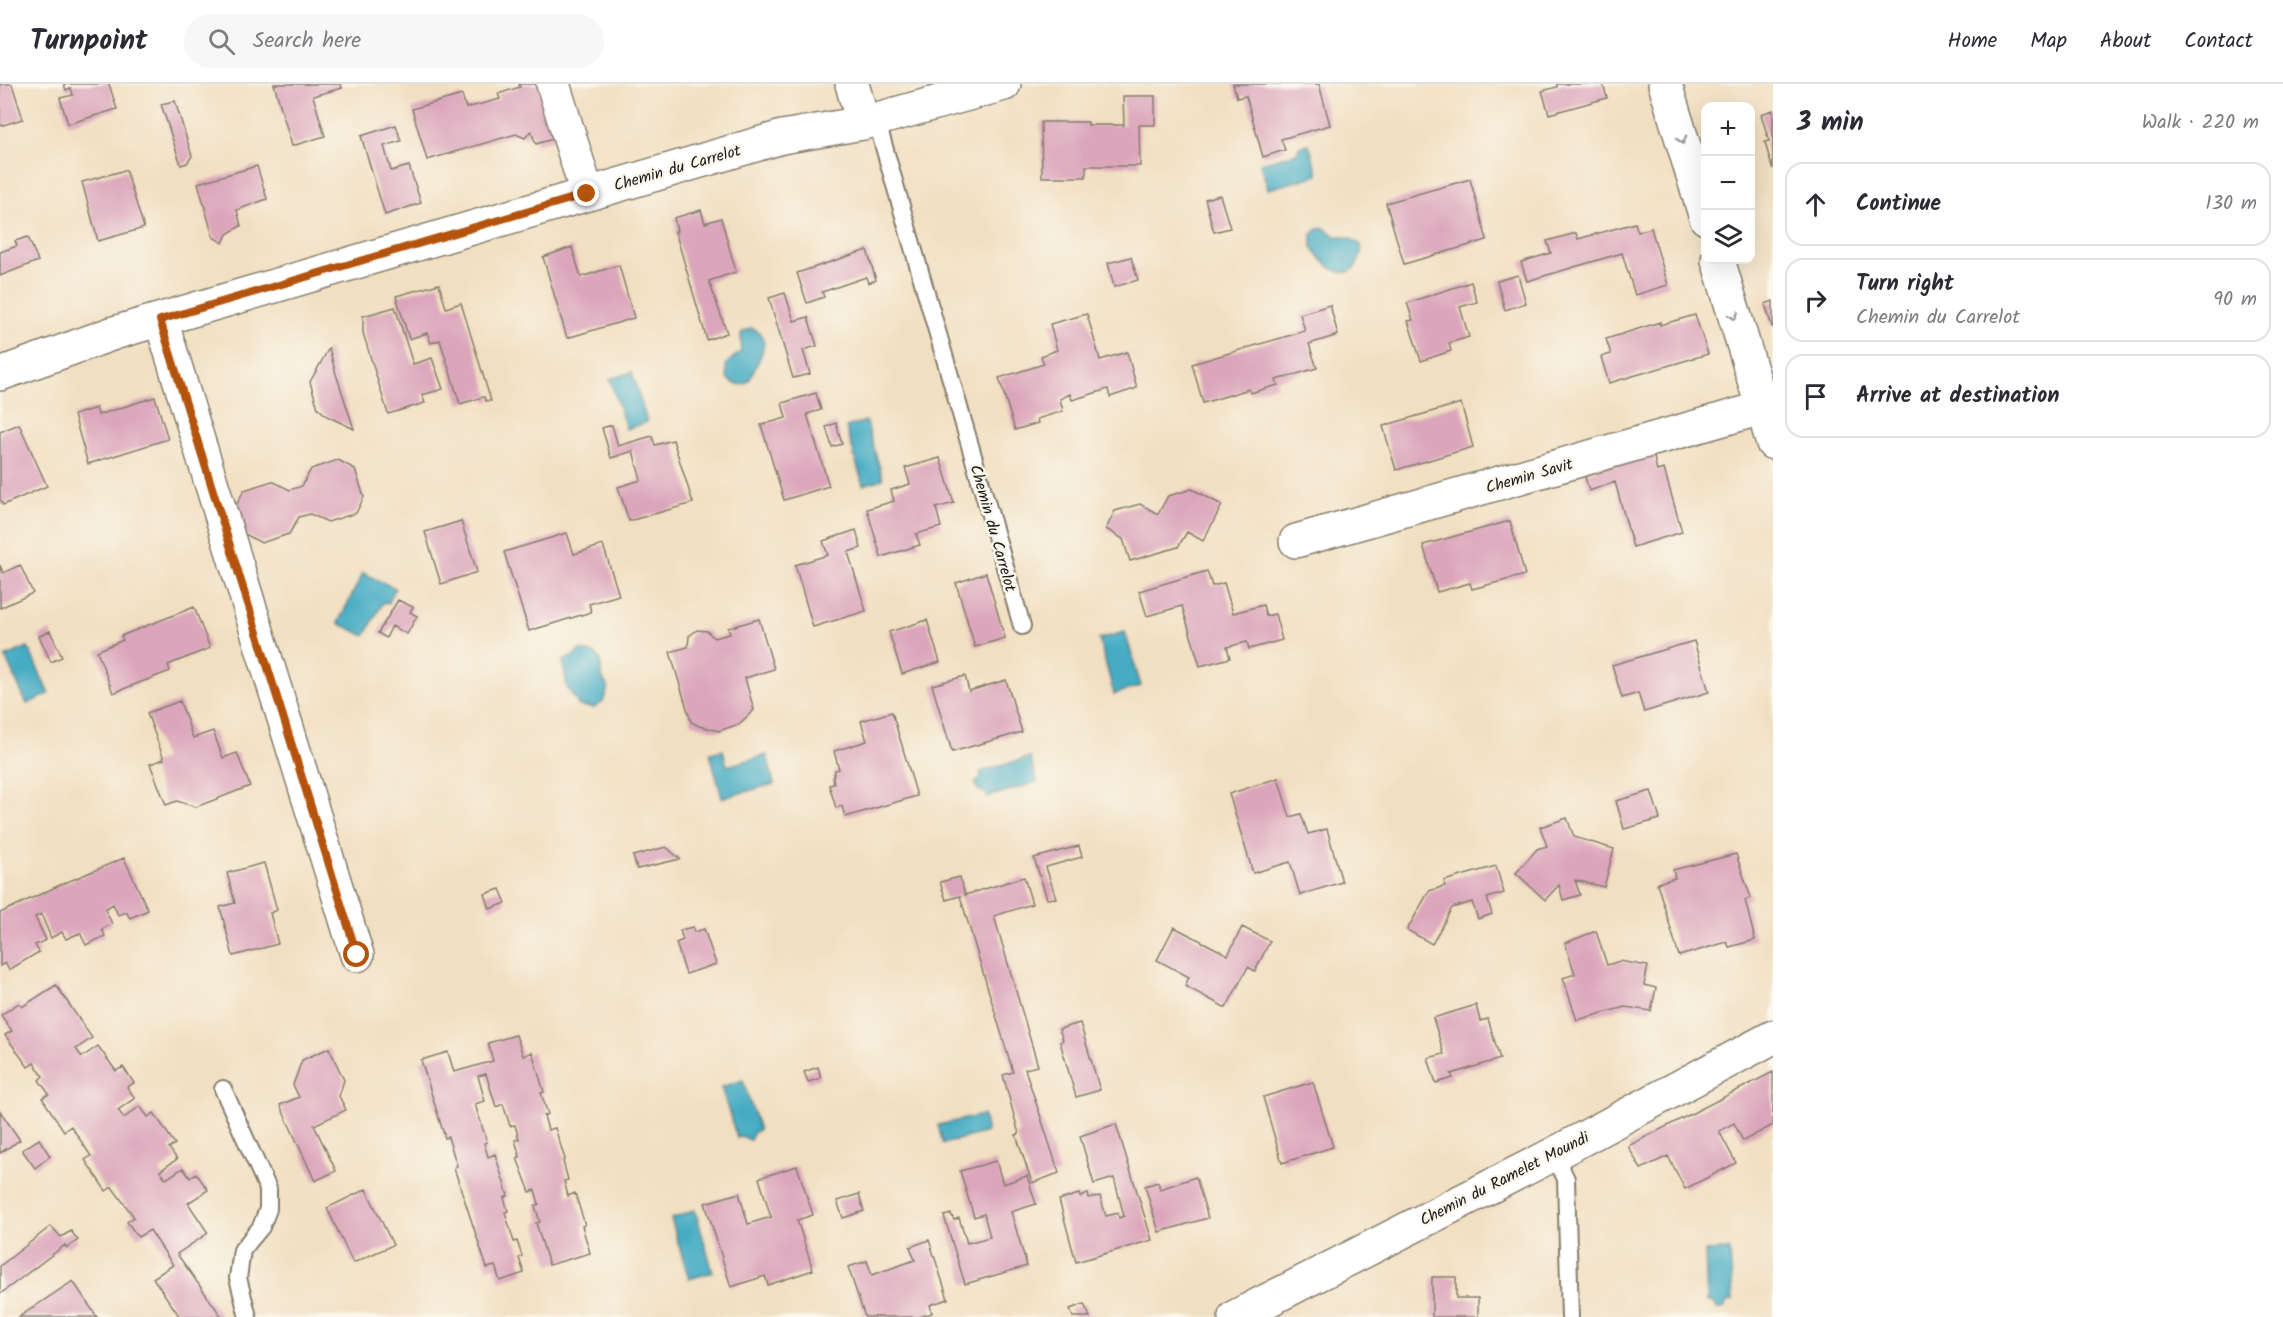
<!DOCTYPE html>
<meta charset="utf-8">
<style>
body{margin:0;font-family:Kalam,sans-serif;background:#f7f7f7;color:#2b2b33}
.controls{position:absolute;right:18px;top:18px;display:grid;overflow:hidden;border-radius:12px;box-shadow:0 6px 24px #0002}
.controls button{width:54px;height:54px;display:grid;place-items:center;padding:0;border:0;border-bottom:2px solid #e1e1e2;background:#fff;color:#2b2b33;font:30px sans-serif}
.stop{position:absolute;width:18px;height:18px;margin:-14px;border:4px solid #b45309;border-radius:50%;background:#fff}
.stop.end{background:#b45309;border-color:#fff;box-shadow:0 2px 6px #0008}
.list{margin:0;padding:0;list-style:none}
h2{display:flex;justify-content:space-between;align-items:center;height:78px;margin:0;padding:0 24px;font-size:26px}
h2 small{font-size:20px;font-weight:400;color:#7c7c81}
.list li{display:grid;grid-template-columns:39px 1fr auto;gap:18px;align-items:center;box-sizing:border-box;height:84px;margin:0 12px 12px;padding:0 12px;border:2px solid #e1e1e2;border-radius:18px}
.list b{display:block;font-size:22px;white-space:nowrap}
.list p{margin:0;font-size:20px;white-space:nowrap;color:#7c7c81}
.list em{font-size:20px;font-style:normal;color:#7c7c81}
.icon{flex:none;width:33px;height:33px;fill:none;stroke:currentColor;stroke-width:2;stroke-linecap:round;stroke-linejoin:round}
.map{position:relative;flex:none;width:1773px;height:1233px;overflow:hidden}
header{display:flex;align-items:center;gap:36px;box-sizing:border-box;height:84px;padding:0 30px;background:#fff;border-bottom:2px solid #e1e1e2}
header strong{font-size:28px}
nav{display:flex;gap:33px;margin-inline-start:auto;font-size:21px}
.search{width:420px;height:54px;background:#f7f7f7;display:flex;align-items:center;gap:15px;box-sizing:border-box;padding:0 21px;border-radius:33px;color:#7c7c81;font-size:22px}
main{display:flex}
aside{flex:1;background:#fff}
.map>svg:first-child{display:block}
</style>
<header>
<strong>Turnpoint</strong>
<div class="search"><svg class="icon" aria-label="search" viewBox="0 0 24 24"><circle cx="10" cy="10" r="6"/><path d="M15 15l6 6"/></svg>Search here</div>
<nav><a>Home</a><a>Map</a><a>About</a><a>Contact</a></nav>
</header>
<main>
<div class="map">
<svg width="1773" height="1233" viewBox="0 0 1773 1233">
<rect width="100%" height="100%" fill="#fbf7ec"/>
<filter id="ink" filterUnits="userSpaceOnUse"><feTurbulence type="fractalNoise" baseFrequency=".0167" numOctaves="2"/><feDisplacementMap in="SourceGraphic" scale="12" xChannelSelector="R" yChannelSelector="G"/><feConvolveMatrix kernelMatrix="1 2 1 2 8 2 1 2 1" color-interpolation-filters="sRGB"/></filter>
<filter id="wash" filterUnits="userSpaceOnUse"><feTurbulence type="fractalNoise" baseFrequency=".008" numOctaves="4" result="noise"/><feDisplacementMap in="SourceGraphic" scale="24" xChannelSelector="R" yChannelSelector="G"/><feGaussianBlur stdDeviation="1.35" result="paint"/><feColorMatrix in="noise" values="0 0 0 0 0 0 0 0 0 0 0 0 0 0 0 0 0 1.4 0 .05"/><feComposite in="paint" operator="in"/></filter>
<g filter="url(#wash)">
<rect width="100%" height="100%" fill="#f1dfc1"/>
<path fill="#44acc3" stroke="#306470" stroke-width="1.5" d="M1309,60l9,31 -50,14 -8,-26 37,-10 2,-6z
M1324,144l12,8 14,2 11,7c2,13 -7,33 -24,26 -10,-4 -19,-15 -25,-23v-14l6,-5z
M751,244c21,6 11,27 4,40 -2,6 -5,14 -11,16 -7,2 -13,-2 -17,-6l-1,-14 15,-13v-18z
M632,288l15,50 -21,7 -16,-50z
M866,337l17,58 -20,6 -17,-58z
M363,489l32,15 -7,16 -5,-2 -18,34 -27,-13z
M1125,548l16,54 -27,8 -15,-55z
M28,563l21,47 -22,10 -22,-47z
M580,566l15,4 6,6v15l7,13 -5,14 -9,6 -15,-2 -12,-19 -4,-26 10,-5z
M723,666l4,16 40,-11 7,29 -52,14 -12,-45z
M1030,673l7,25 -50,15 -1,-4 -8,-3 -3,-6 6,-7 -1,-5z
M743,996l16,50 -5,2 -4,8 -8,-4 -5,2 -16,-51z
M983,1031l4,17 -44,12 -5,-19z
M695,1126l18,62 -24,7 -18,-60z
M1730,1166l3,51h-5l-5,8h-6l-5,-7h-5l-2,-51z"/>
<g id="blocks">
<path fill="#dba6bb" d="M0,0h12l11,35 -23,7z
M64,0h45l8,25 -49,15 -8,-26 13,-3 -2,-7 -5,2z
M274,0h66l2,4 -29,8 12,40 -33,10z
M519,0h20l17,54 -20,6 -5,-13 -6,7 -9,-4 -89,26 -15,-51 50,-14 4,13 34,-9 -2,-5 22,-7z
M1233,0h86l11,41 -49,14 4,11 -22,7 -17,-61 -9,2z
M1557,0h46l4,14 -58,16 -7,-23 15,-4z
M1123,12h32v29h-16l1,41h-54v11h-44l-1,-55h47v3h36z
M175,17l17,55 -5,7 -6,2 -20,-61z
M1773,26v58h-1l-7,-26 4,-1 -8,-27z
M396,41l5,16 -17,5 7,25 18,-5 12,37 -36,12 -24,-79z
M257,82l10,33 -30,11 4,16 -14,8 -4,9 -10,-6 -15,-54z
M126,86l18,58 -46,13 -16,-59z
M1470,95l17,61 -83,24 -18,-61z
M1220,111l10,33 -16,4 -9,-33z
M701,126l4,13 16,-5 15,54 -27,9 18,52 -20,7 -32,-109h2l-3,-13z
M1635,139l3,9 13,-4 17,57 -33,10 -13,-42 -95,28 -6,-19 30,-9 -4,-12 29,-8 2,6z
M28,153l10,24 -38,15v-24l17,-6 -2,-5z
M572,163l9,30 38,-12 15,53 -67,20 -24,-81z
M867,166l9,30 -8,3 -2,-6 -44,15 2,5 -17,6 -10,-30z
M1131,173l7,23 -24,7 -6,-24z
M1518,191l8,28 -21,7 -8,-29z
M1471,198l6,20 -17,5 9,30 -20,6 2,8 -30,10 -13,-40 5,-1 -6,-17z
M439,200l7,24 15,-5 30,98h-5l-2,-4 -24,7 -20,-64 -9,3 -4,-10 -18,6 -13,-43z
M785,209l9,28 14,-4 9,29 -14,4 7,24 -17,4 -24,-80z
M1773,217v26h-1l-7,-23z
M1330,221l8,30 -29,9 8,24 -41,12 2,5 -28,8 -1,-4 -46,14 -11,-39 113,-33 -5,-17z
M395,223l18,57 19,-6 11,31 -21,6 3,8 -37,11 -25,-81v-17z
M1087,230l13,46 27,-8 10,36 -27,9 -2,-8 -36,11 -2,-6 -10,5 3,12 -26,8 1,4 -23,7 -16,-52 45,-14 -3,-8 16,-6 -7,-26z
M1695,231l13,39 -99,29 -8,-26 10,-3 -5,-15 54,-17v3z
M329,264l7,26 18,55 -27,-13 -9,-8 -8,-26z
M816,309l5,17 -14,4 22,72 -45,14 -23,-75 25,-7 -4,-15z
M155,313l13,42 -80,25 -14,-49 22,-7 2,7z
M1461,319l12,44 -77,23 -13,-44z
M836,339l6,21 -10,3 -6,-20z
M19,340l28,62 -44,19 -3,-6v-67z
M612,341l6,21 34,-10 3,9 18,-5 20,63 -64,18 -11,-34 23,-7 -8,-29 -22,7 -9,-30z
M1653,369l4,18 7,-2 18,63 -49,15 -18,-65 -26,9 -5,-18z
M940,374l14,45 -18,5 5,19 -25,7 4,11 -39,12 -14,-48 27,-8 -3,-11 19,-6 -5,-16z
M338,376l17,9 9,28 -8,16 -28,9 -18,-8 -11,3 -10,17 -28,9 -16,-9 -9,-28 8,-16 28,-9 18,9 12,-4 9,-17z
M1192,405l30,16 -19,36 -16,-9 -9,15 -48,14 -7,-22 -17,-10 9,-18 25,-7 18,10 10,-18z
M461,437l16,51 -36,12 -16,-52z
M1510,437l15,54 -53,14 -2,-6 -33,9 -14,-47z
M856,446l5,18 -13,4 18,59 -53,16 -18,-62 33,-10 -5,-14z
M567,449l7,21 29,-9 16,50 -30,9 2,8 -62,19 -25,-79z
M0,481l3,8 17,-8 13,28 -33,15z
M1207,487l5,15 12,-3 9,30 30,-8 3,11 9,-2 7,26 -33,9 -2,-7 -20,5 3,11 -30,8 -18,-60 -35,10 -8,-25z
M986,489l19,65 -30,9 -19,-64z
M398,516l15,7 -3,5 7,4 -10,18 -15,-8 -6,12 -8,-5z
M194,523l16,41 -42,17 2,6 -57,22 -16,-42 26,-11 -2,-4z
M759,535l15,50 -29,9 9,32 -15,14 -20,7 -20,-5 -8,-4 -21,-70 18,-5 1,-11 8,-6 10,1 7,7 16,-4 -2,-6z
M927,536l13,42 -38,12 -13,-42z
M50,547l12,26 -11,5 -12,-26z
M1694,557l15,51 -65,20 -6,-19 -16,5 -10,-33z
M965,592l4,15 37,-11 16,52 -70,20 -20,-67z
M180,617l13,37 20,-7 10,27 14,-5 13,33 -54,21 -19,-6 -11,4 -16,-41 14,-5 -17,-46z
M892,628l25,84 -72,21 -3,-11 -6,2 -7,-23 5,-1 -1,-6 2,-8 4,-1 -5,-18 33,-10 -6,-20z
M1278,694l12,39 11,-3 7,20 19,-5 15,53 -42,13 -10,-33 -37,11 -24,-79z
M1651,707l9,28 -36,10 -8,-28z
M1567,734l7,19 40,12 -10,38 -29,-7 5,15 -17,5 -4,-15 -14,15 -29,-27 21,-24 10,-3 -7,-19z
M1079,762l3,11 -36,10 10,31 -9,1 -13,-41z
M666,763l14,12 -43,10 -4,-13z
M1736,770l15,44 -6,2 10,40 -26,7 -2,-5 -48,14 -22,-73 18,-5 -2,-8z
M124,774l24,52 -18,8 -4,-6 -8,3 -5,-11 -8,5 7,15 -10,5 3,7 -19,9 -6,-12 -14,6 -4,-7 -11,6 -10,-24 -6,3 11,23 -11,5 4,7 -30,18 -4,-7 -5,3v-53l60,-28z
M264,779l13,47 -7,3 8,31 -45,12 -13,-49 15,-4 -8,-30z
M1496,782l8,27 -17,5 5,16 -14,5 -6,-17 -20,6 -20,36 -25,-14 22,-39 16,-5 -1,-5z
M960,793l5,18 59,-18 8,27 -38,12 44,150 -13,3 34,104 -27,10 -16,-48 3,-1 -16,-59 10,-3 -53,-176 -14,4 -6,-18z
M500,805l6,14 -16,6 -5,-15z
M693,843l1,5 10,-3 12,35 -30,10 -10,-31 7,-3 -3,-10z
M1174,843l54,28 14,-28 28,14 -15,30 -7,-4 -22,41 -41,-22 4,-9 -32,-17z
M1596,847l11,34 13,-4 28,5 -4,19 12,3 -5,23 -26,-4 -48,13 -14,-42 12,-4 -10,-31z
M56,901l36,53 -16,11 6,8 16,-11 18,25 7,-4 11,16 -7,4 8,11 -17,12 6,8 16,-12 8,11 6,-4 21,31 -6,4 8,11 -17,12 6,8 17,-11 7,10 6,-5 12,17 -20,13 20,30 -31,21 45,63h-42l-27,-39 20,-13 -23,-35 -12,7 -11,-15 7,-5 -22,-30 -6,4 -21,-31 6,-4 -20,-30 -7,5 -22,-33 7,-4 -10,-14 4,-4 -9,-13 -6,4 -23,-32 7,-4 -11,-16 18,-12 3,4z
M1476,921l4,16 8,-2 12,40 -49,15 2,4 -17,5 -8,-25 16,-4 -11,-36z
M1080,939l20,67 -24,7 -16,-55 3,-2 -4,-11z
M516,951l7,21 9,-4 12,40 -3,1 7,21 -4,2 4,14 7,-2 10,31 -2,2 5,19 -4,1 4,15 7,-3 10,32 -3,1 8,27 -41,12 -13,-42 4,-1 -5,-16 4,-2 -4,-14 -5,2 -13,-34 3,-1 -5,-17 4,-1 -4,-14 -5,1 -7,-22 -7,3 -10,-33 -8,2 7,25 -10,3 12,38 -3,1 4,14 7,-3 13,42 -4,2 4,13 -3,1 9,30 3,-1 5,15 -3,2 5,15 -24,8 -5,-15 -8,2 -33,-100 3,-2 -9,-29 -3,1 -24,-78 27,-8 6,20 39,-11 -5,-18z
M329,964l15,32 -5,16 7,14 -32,15 22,46 -21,10 -35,-76 19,-8 -6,-12 9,-25z
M818,983l3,11 -13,4 -4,-10z
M1773,988v53l-30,16 -9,-18 -15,8 17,32 -51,26 -17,-33 -27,13 -13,-23z
M1313,998l20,65 -51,16 -19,-66z
M0,1027l20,29 -20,13z
M1116,1040l36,116 -76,22 -17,-62 20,-6 1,3 8,-3 1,4 11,-2 6,20 12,-3 1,5 5,-2 -10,-38 -20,6 -14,-48z
M39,1055l11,17 -15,12 -13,-18z
M996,1077l7,23 24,-8 9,28 -25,8 16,54 -62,18 -21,-68 7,-2 3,6 5,-2 8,25 23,-6 -6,-23 -10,3 -14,-46z
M797,1082l16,49 -16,5 16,50 -45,15 -3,-9 -34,11 -26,-84 34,-10 9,31 23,-7 -12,-39z
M1196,1093l12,41 -49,14 -14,-46 13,-4 2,7z
M366,1105l27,56 -40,18 -26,-55z
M859,1110l5,17 -21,7 -6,-17z
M51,1142l10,11 10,-6 7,9 -11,8 -2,-3 -65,49v-28z
M929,1156l19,59 -18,6 2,8 -13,4h-54l-17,-50 19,-6 5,14 43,-15 -5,-13z
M1432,1193h24v21h22v19h-46z
M73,1197l24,36h-78z
M1084,1220l6,13h-17l-3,-8z"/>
</g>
</g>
<g filter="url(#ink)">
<use href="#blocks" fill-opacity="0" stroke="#867e6e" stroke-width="1.5"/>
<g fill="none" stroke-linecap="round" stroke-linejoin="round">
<defs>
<path id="service" d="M876,35l146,507
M223,1005l45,100v20l-7,18 -19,23 -4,28 10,39
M1554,1070l12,25 4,138"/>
<path id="minor" d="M553,0l34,109
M852,0l11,39
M1665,0l41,134
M1718,176l55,183
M161,236l196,635
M0,290l114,-41 668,-196 81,-14 141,-39
M1296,457l466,-133"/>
<path id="secondary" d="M1235,1233l319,-163 219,-117"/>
</defs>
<use href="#service" stroke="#867e6e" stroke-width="20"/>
<use href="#minor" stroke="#867e6e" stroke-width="36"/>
<use href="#secondary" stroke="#867e6e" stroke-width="36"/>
<use href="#service" stroke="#fff" stroke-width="16"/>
<use href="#minor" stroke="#fff" stroke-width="33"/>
<use href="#secondary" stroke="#fff" stroke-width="33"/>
</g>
<defs><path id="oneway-chevron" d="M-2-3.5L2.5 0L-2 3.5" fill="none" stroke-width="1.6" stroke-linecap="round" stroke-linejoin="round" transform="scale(1.5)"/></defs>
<g stroke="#999">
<use href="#oneway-chevron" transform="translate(1682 56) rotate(73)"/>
<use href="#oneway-chevron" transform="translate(1734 232) rotate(73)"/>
</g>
</g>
<g fill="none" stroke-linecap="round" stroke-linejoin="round" filter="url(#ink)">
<path stroke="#b45309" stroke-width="8" d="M357,871l-197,-635 427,-126"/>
</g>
<g text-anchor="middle" stroke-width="5" stroke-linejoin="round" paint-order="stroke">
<g font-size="16" fill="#1c1c1c" stroke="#fbf7ec">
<text transform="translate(677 83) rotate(-16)" y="6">Chemin du Carrelot</text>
<text transform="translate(1529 391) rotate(-16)" y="6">Chemin Savit</text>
<text transform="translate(994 444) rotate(74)" y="6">Chemin du Carrelot</text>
<text transform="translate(1504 1094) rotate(-27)" y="6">Chemin du Ramelet Moundi</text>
</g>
</g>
</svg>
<div class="controls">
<button>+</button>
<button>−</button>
<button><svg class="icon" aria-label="layers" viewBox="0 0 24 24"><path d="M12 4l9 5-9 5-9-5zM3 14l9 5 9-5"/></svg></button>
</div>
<div class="stop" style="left:357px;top:871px"></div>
<div class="stop end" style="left:587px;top:110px"></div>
</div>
<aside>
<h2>3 min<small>Walk · 220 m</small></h2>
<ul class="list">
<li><svg class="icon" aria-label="ahead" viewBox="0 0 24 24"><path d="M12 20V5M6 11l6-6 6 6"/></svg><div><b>Continue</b></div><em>130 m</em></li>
<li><svg class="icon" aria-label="right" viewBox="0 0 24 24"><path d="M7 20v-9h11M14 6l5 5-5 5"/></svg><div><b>Turn right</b><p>Chemin du Carrelot</p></div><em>90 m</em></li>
<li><svg class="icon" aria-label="arrive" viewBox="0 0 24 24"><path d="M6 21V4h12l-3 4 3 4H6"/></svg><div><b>Arrive at destination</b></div></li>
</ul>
</aside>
</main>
